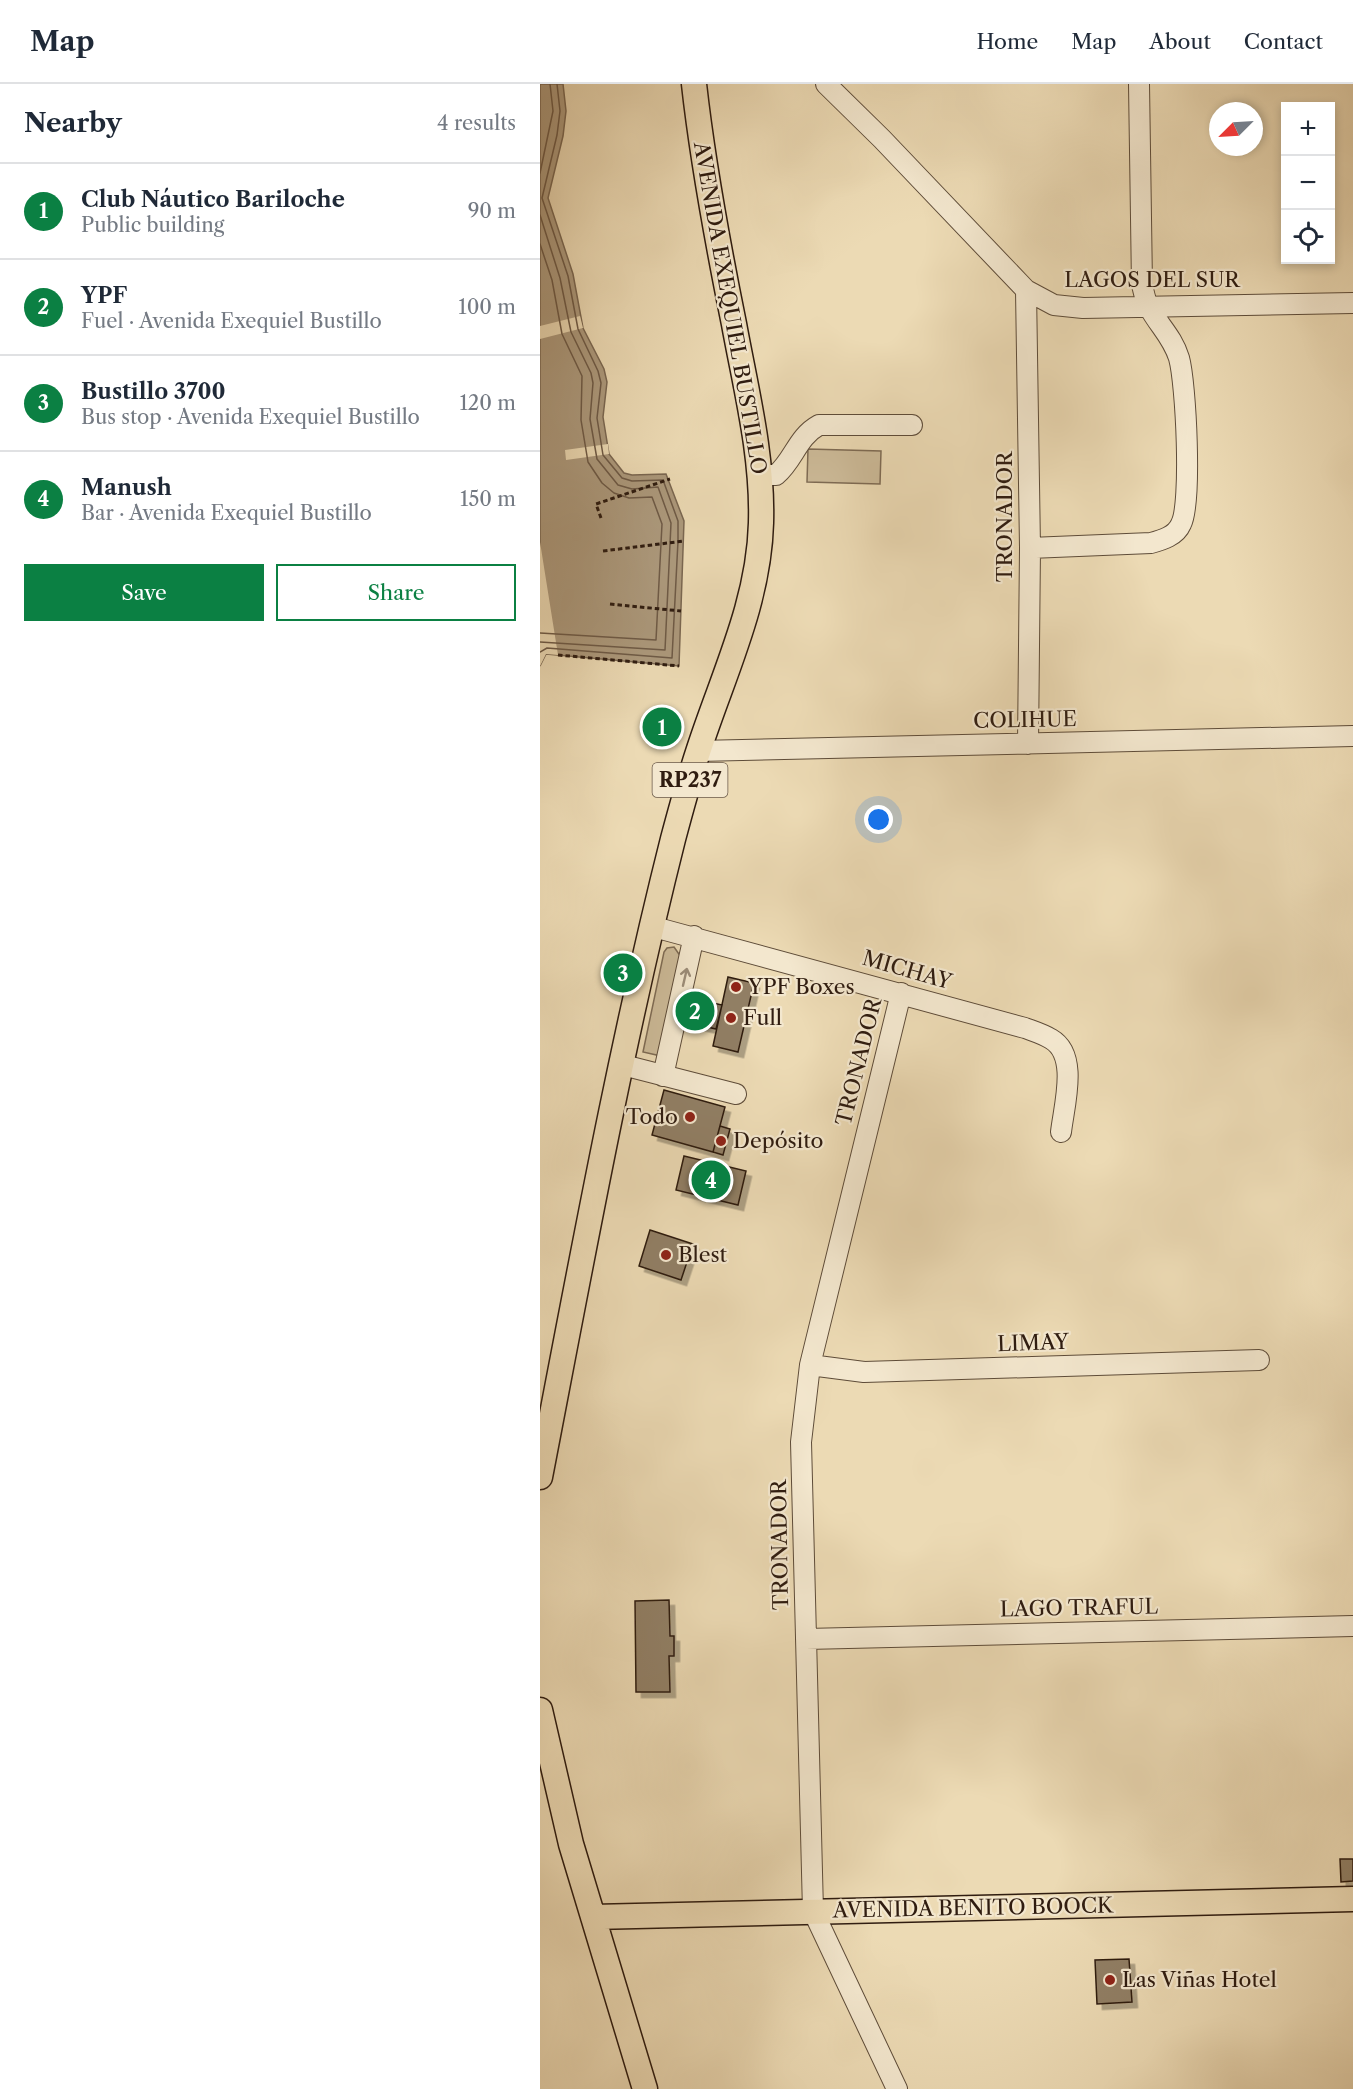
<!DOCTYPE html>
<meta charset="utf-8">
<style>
body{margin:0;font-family:"Libre Caslon Text",serif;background:#f6f6f7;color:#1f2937}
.controls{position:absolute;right:18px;top:18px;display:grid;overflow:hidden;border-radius:0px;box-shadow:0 3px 9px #0003}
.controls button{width:54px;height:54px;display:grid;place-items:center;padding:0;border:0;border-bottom:2px solid #e0e1e3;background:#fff;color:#1f2937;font:30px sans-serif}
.compass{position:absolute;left:669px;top:18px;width:54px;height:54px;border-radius:50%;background:#fff;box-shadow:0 3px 9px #0003;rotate:246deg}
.you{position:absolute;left:339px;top:736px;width:21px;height:21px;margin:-15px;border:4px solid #fff;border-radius:50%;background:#1a73e8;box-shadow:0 0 0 9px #1a73e833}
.badge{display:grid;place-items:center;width:39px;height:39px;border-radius:50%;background:#0b8043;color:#fff;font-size:20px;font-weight:700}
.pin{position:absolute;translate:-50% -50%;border:3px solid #fff;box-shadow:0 2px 6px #0006}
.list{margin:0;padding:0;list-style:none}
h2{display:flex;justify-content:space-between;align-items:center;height:78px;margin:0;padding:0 24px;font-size:26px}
h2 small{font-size:20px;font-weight:400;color:#747a83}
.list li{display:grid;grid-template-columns:39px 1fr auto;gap:18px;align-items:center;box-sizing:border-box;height:96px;padding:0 24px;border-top:2px solid #e0e1e3}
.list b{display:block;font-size:22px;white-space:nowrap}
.list p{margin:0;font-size:20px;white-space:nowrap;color:#747a83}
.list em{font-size:20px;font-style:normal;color:#747a83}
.actions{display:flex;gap:12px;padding:18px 24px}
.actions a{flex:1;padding:14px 0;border:2px solid #0b8043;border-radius:0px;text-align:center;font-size:21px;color:#0b8043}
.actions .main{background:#0b8043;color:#fff}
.icon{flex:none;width:33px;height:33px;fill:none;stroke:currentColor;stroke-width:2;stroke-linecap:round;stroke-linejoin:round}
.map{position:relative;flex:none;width:813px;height:2005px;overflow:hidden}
header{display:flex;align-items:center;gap:36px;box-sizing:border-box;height:84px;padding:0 30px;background:#fff;border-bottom:2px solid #e0e1e3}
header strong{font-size:28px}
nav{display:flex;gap:33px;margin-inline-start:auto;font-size:21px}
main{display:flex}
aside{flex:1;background:#fff}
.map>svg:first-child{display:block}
</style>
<header>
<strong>Map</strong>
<nav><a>Home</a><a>Map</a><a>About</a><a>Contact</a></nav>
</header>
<main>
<aside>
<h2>Nearby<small>4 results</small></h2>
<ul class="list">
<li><span class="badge">1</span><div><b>Club Náutico Bariloche</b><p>Public building</p></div><em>90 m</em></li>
<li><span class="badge">2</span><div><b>YPF</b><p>Fuel · Avenida Exequiel Bustillo</p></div><em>100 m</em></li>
<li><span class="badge">3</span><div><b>Bustillo 3700</b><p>Bus stop · Avenida Exequiel Bustillo</p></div><em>120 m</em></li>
<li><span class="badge">4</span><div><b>Manush</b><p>Bar · Avenida Exequiel Bustillo</p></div><em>150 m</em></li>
</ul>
<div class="actions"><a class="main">Save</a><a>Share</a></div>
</aside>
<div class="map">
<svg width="813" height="2005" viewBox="0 0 813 2005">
<defs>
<filter id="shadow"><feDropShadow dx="5.5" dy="5.5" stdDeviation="0" flood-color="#0004"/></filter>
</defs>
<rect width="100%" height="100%" fill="#ecdab4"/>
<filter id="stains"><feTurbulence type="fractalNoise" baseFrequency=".00333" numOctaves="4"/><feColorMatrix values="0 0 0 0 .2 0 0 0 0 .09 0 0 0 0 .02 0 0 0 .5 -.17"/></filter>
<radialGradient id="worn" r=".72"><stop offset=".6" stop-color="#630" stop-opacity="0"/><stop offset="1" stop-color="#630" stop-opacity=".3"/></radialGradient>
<path fill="#ccba98" stroke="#7e6b54" stroke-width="1.5" d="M268,365l73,2 -1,33 -73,-2z
M134,863l7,10 -20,99 -18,-4 21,-100 3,-4z"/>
<path fill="#ac997c" stroke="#7a6751" stroke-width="1.5" d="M0,0h23l3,27 -3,25 -15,62 25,76 10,54 21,41 3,13 -4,35 6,37 15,19 8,2 34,-1 18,47 -5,145 -133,-12 -6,12z"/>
<path fill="#ecdab4" d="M40,232l3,12 -43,11v-13z
M68,360l1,10 -43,6 -1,-10z
M0,458l18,113 -12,-1 -6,12z"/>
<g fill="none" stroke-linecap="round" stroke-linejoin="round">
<path stroke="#6e5a46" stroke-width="1.5" d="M0,89l13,-62 -3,-27
M0,131l20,63 11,54 20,41 2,10 -3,36 7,40 21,26 14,4 26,-2 13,36 -6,127 -125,-8
M0,160l12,36 10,54 20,42 -1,44 7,42 14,21 12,10 15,5 23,-1 10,27 -6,116 -116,-7
M0,568l7,-4 125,10 6,-117v-20l-15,-41 -31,1 -10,-3 -19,-23 -6,-37 4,-35 -3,-12 -20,-42 -10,-53 -26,-78 15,-63 3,-24 -3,-27"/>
</g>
<path fill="#917f65" stroke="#2f1c10" stroke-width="1.5" filter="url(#shadow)" d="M188,893l26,6 -16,69 -25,-6z
M134,910l48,11 -6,24 -47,-11z
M124,1006l61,17 -12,45 -61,-17z
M180,1042l10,3 -7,26 -10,-3z
M144,1072l62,15 -8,34 -62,-15z
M110,1146l43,14 -12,36 -42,-14z
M129,1516l1,36h4v20h-5l1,36h-34l-1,-91z
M800,1775h13v22l-12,1z
M589,1875l3,43 -35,2 -2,-44z"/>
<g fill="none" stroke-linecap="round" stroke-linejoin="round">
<defs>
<path id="minor" d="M286,0l56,55 144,151 28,15 29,3 270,-5
M486,206l4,258 -2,196
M220,391h16c18,-15 21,-38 43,-50h93
M490,464l121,-5c11,-3 25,-7 30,-19 11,-21 5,-141 -2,-166 -7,-22 -20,-32 -30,-51 -4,-6 -5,-15 -7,-22l-3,-201
M158,667l655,-15
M114,843l371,101c8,3 18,6 26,11 28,16 13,66 10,93
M83,981l113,29
M123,992l31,-140
M270,1281l54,7 395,-12
M266,1555l547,-13
M357,2005l-84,-178 -12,-469 9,-77 91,-372"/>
<path id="major" d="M0,1393c41,-213 80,-428 133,-638 8,-30 16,-60 26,-90 24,-74 60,-146 62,-226 2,-68 -15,-133 -27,-199 -16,-79 -31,-159 -40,-240
M0,1626l31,134 74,245
M53,1833l760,-18"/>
</defs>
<use href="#minor" stroke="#5e4c39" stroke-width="22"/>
<use href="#major" stroke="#2f1c10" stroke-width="27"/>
<path stroke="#2f1c10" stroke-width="3" stroke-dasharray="4.5 3" stroke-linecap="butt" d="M61,434l-5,-14 74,-25
M63,467l81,-10
M70,520l71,7
M18,571l121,11"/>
<use href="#minor" stroke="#f3e7ce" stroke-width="20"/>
<use href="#major" stroke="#ecdab4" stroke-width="24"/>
</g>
<defs><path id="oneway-shaft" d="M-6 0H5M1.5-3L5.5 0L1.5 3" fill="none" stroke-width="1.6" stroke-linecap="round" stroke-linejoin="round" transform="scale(1.5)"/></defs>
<use stroke="#9b8c78" href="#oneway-shaft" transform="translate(145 893) rotate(-77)"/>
<g fill="#8f2418" stroke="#f3e7ce" stroke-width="2">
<circle cx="196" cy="903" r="6"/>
<circle cx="191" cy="934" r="6"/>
<circle cx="150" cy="1033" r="6"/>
<circle cx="181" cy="1057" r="6"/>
<circle cx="126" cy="1171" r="6"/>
<circle cx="570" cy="1896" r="6"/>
</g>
<g text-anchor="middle" stroke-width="4.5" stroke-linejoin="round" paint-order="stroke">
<rect fill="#f3e7ce" stroke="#6a5949" stroke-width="1.5" x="112.5" y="679" width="75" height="34" rx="4.5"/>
<g font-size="20" font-weight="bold" fill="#2f1c10">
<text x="150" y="703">RP237</text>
</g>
<g font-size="21" fill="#2f1c10" stroke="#f3e7ce">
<text x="612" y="203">LAGOS DEL SUR</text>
<text transform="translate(190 224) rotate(80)" y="7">AVENIDA EXEQUIEL BUSTILLO</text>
<text transform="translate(465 433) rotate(-90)" y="7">TRONADOR</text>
<text transform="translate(485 636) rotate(-1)" y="7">COLIHUE</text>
<text transform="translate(367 886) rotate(16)" y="7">MICHAY</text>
<text transform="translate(319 978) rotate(-76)" y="7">TRONADOR</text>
<text transform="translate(493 1259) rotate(-2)" y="7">LIMAY</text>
<text transform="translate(240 1461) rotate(-91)" y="7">TRONADOR</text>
<text transform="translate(539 1524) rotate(-1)" y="7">LAGO TRAFUL</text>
<text transform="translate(433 1824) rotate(-1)" y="7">AVENIDA BENITO BOOCK</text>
</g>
<g font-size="21" fill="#2f1c10" stroke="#f3e7ce" text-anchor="start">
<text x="208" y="910">YPF Boxes</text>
<text x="203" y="941">Full</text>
<text x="138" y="1040" text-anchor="end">Todo</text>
<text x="193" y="1064">Depósito</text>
<text x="138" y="1178">Blest</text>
<text x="582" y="1903">Las Viñas Hotel</text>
</g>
</g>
<rect width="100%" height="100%" filter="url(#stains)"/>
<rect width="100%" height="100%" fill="url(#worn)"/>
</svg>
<div class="controls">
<button>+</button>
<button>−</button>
<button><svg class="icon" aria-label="locate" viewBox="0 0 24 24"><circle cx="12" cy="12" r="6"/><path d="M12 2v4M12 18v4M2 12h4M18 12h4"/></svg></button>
</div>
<svg class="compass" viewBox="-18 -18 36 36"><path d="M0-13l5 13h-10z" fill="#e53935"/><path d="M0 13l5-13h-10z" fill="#747a83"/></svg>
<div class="you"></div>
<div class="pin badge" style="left:122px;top:643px">1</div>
<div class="pin badge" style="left:155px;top:927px">2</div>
<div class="pin badge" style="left:83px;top:889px">3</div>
<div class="pin badge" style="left:171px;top:1096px">4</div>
</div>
</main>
